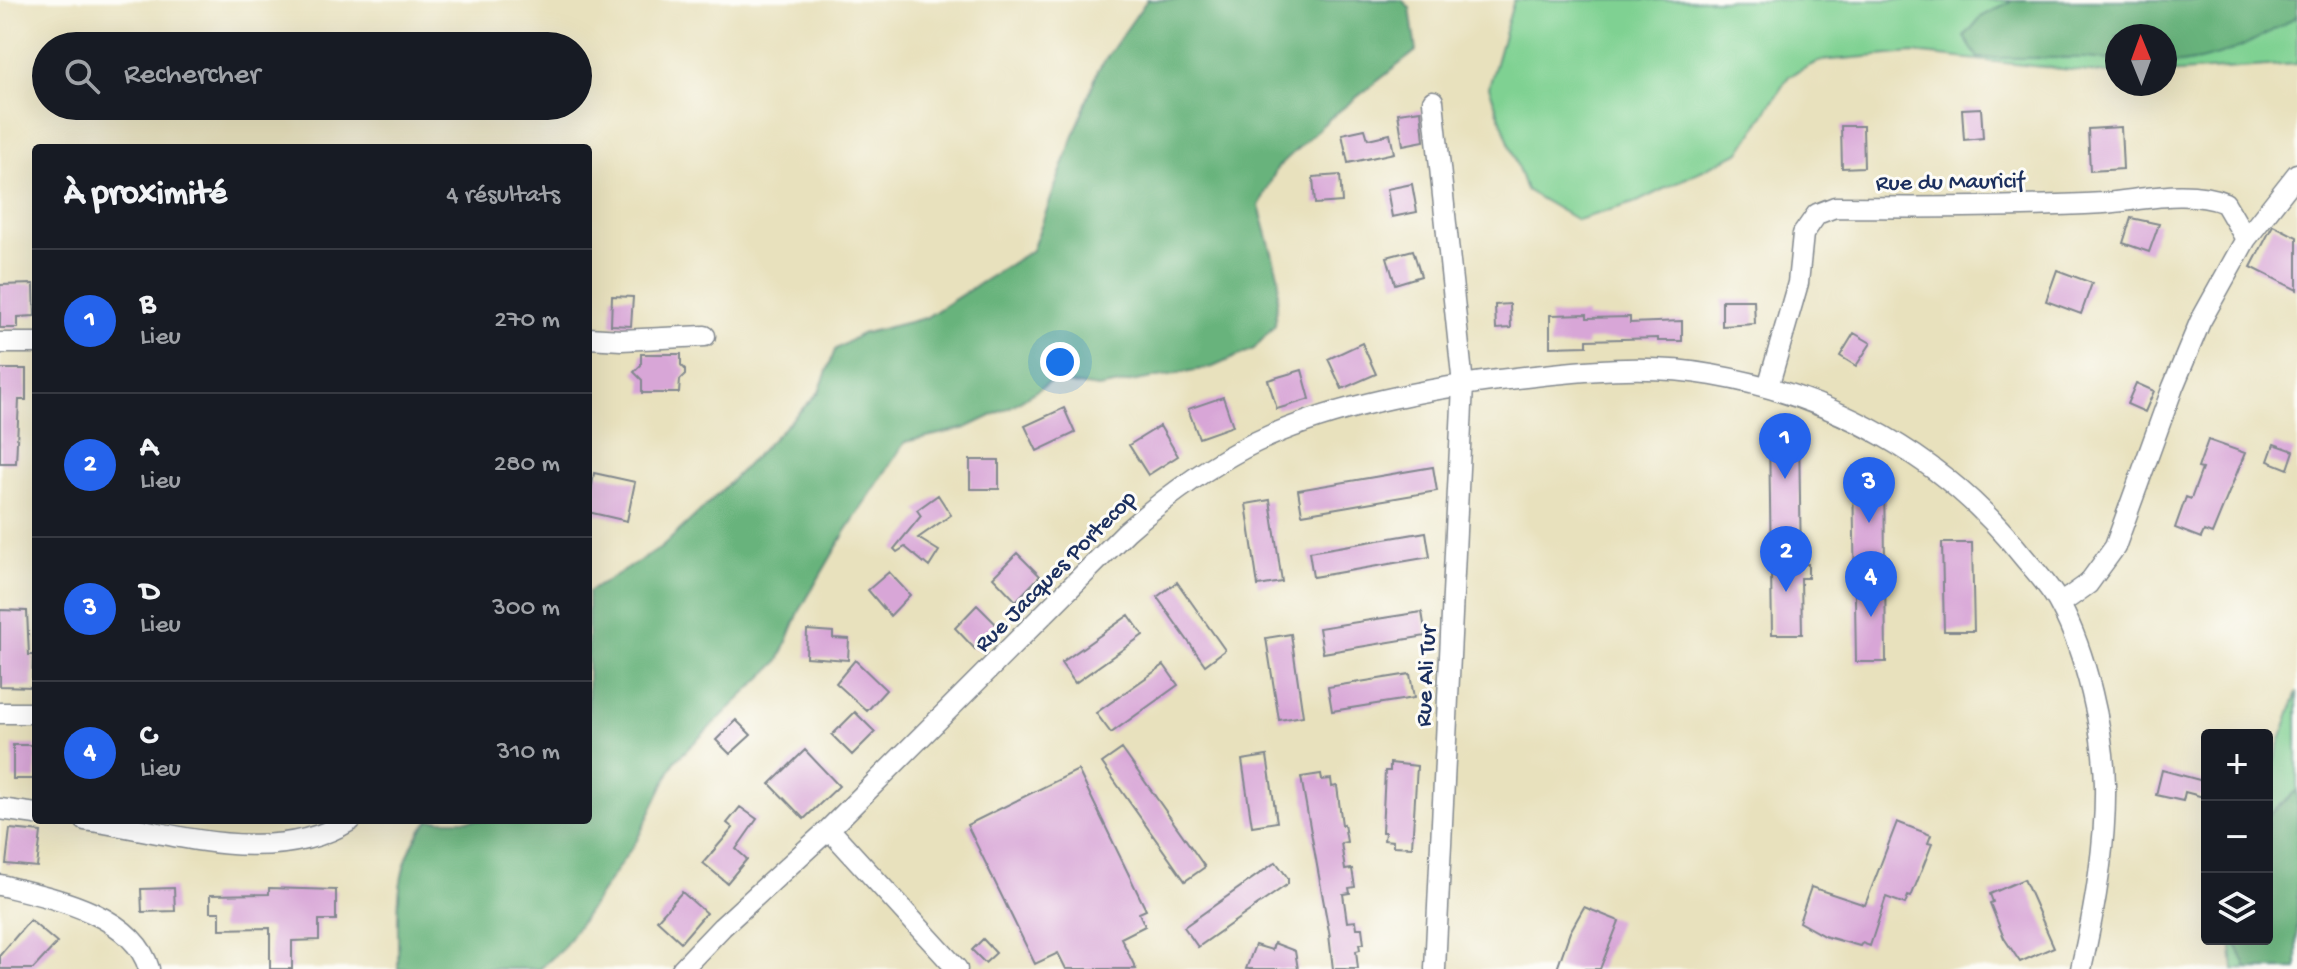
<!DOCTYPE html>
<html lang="fr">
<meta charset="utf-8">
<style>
body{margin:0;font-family:"Gochi Hand",sans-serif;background:#20242c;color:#f1f3f6}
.controls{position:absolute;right:24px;bottom:24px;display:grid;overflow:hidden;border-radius:8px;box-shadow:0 8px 32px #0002}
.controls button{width:72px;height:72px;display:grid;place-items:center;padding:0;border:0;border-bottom:2px solid #363941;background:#171b24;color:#f1f3f6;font:40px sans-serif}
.compass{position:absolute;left:2105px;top:24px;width:72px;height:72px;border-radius:50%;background:#171b24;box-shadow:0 8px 32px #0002;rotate:359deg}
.you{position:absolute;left:1060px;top:362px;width:28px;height:28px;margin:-20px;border:6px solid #fff;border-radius:50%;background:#1a73e8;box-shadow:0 0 0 12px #1a73e833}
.badge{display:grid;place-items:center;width:52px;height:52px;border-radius:50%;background:#2563eb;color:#fff;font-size:26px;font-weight:700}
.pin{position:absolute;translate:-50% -66px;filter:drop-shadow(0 2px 4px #0008)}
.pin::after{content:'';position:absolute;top:42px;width:28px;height:24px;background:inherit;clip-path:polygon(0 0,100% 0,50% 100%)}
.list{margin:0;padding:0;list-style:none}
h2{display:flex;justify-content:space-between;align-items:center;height:104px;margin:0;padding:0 32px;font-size:34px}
h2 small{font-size:26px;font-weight:400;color:#9ea1a6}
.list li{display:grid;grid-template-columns:52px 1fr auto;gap:24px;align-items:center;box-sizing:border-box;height:144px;padding:0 32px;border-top:2px solid #363941}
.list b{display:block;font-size:30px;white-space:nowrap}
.list p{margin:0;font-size:26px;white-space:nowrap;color:#9ea1a6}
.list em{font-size:26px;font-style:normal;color:#9ea1a6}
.icon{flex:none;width:44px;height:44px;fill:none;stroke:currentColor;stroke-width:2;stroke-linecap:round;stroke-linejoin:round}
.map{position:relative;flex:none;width:2297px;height:969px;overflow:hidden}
.search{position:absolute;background:#171b24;box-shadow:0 8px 32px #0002;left:32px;top:32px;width:560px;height:88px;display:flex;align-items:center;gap:20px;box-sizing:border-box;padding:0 28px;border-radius:44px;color:#9ea1a6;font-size:30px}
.panel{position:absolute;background:#171b24;box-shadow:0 8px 32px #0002;left:32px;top:144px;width:560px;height:680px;border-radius:8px}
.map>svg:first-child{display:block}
</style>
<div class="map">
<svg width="2297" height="969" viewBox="0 0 2297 969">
<rect width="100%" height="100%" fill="#fdfcf7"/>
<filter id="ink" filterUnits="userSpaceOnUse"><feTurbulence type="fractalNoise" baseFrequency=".0125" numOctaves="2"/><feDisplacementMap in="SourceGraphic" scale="16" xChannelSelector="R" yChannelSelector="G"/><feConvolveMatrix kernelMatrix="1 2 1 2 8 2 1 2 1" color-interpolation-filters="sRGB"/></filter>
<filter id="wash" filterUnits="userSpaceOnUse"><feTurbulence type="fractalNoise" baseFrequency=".006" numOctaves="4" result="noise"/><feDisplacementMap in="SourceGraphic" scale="32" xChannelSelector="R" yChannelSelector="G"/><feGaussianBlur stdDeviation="1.8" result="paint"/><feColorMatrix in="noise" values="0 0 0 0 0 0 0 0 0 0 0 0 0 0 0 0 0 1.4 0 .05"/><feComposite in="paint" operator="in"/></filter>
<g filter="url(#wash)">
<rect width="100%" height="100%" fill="#e8e1bd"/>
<path fill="#7fd192" stroke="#4d8078" stroke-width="2" d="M1514,0h783v64l-132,9v-37h-48v39l-204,-22 -94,8 -30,15 -49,76 -103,50 -60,18 -51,-30 -37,-103z
M2297,691v278h-63l-3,-30h36v-157z"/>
<path fill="#67b37c" stroke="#41716d" stroke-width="2" d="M1147,0h255l8,8 6,43 -87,68 -52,49 -18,38 20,72 -4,47 -21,24 -41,18 -115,21 -46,-7 -42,26 -44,21 -61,14 -59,89 -47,81 -20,49 -104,100 -38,79 -74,108 -23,21h-142c1,-55 -7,-104 31,-149h159v-228l73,-44 51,-48 107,-108 16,-42 26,-16 64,-16 107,-68 66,-180z
M2012,0h285v16c-42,26 -81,47 -132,48v-28h-48v25l-33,-3h-106l-14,-21 17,-20z
M2297,790v179h-50l-13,-30h33v-122z"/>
<g id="blocks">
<path fill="#d8a6d7" d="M1981,108l2,30 -19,2 -2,-31z
M1421,110l3,31 -21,4 -5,-32z
M1841,126h22l1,41 -22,1z
M2121,127l2,42 -33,2 -2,-42z
M1365,129l3,10 22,-5 4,19 -46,10 -6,-29z
M1340,175l2,27 -27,2 -2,-27z
M1412,184l5,28 -25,5 -5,-28z
M2131,218l28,6 -10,28 -26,-9z
M2273,225l24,12v53l-46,-23z
M1413,250l8,26 -26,8 -8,-27z
M2057,270l35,13 -11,31 -35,-13z
M34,284l1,32 -17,1v11h-18v-43z
M612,296l21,1 -2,29 -20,-1z
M1722,300h32l1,24 -33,2z
M1510,304l1,24 -15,1 -1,-24z
M1587,314v4l43,-1v6l52,-2v20h-24v-3l-71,2v6l-37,1v-32z
M1854,333l17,10 -15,23 -16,-10z
M1362,343l14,31 -34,15 -14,-30z
M641,354h40v11l4,4v6l-5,5 -1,13h-37v-13l-8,-8 7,-7z
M0,369h26v31h-7l-3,63h-16z
M1302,370l8,29 -33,10 -9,-29z
M2136,383l18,8 -9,21 -18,-8z
M1223,397l10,29 -34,12 -11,-29z
M1064,408l11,25 -38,18 -12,-25z
M1160,426l18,30 -30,19 -19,-30z
M1799,433l2,131h7v14h-7l1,56h-30l-3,-200z
M2208,440l37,13 -33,81 -8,-3 -3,7 -26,-10 11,-31 5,2 11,-30 -4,-1z
M2274,444l20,7 -6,18 -20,-8z
M970,460h29v29h-29z
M1433,467l4,24 -135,23 -4,-24z
M1884,470l2,192h-30l-3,-191z
M594,473l41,9 -8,39 -39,-9z
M938,495l13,20 -33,23 21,13 -10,16 -24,-20 -8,5 -3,-3 27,-33 -4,-6z
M1270,500l12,82 -24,4 -12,-82z
M1426,532l4,25 -117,20 -4,-25z
M1942,543h30l2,88h-30z
M1017,553l23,23 -24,25 -23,-24z
M889,572l21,23 -20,21 -22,-26z
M1177,582l48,68 -20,15 -48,-68z
M977,605l22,22 -24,22 -20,-21z
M0,610l27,1 2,44h4l-1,32 -32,-1z
M1422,612l4,24 -103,17 -4,-25z
M1129,615l14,20 -68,48 -14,-20z
M807,630l26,2v6l16,1 -1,21 -42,-3z
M1291,634l12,82 -24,4 -13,-82z
M855,660l31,30 -19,21 -31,-28z
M1164,665l14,20 -67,48 -15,-20z
M1410,674l4,24 -82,13 -4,-24z
M855,712l20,20 -23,23 -20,-20z
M736,720l15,15 -21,19 -14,-14z
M13,745h23v34h-23z
M1122,749l83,118 -20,14 -83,-118z
M805,750l34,36 -35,33 -34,-35z
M1267,756l10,66 -25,4 -10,-66z
M1390,763l27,3 -5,81 -19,-1v-5l-9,-1 1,-8h-3l3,-61h5z
M1078,770l68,140 -7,3 6,13 -24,12 15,31h-70l-8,-16 -23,11 -68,-139z
M2162,770l45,12v16l-22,-6 -2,9 -27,-6z
M1321,774l1,6 9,-1 1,8 5,-1 5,39 2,-1 3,18 -6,1 4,27 7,-1 3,18 -6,1 1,5 -7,1 4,28 9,-1 1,7h5l2,16h-5l1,6 -4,1 2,18h-25l-4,-34 1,2 -29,-160z
M740,807l17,12 -21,30 11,10 -20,24 -24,-20 30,-35 -6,-5z
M1897,822l34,13 -3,8 4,1 -21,53 -3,-1 -3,8 -19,-7 -16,49 -8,-3 -2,3 -36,-10 -25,-14 12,-35 54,18z
M10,829l31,3 -4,35 -31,-3z
M1276,862l12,16v6l-90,63 -14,-20z
M2024,879l30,68 -34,15 -16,-24 -14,-35 3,-1 -3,-8z
M174,888l1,23 -33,1 -1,-23z
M269,888l67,2v30h-17v20l-27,1v28h-22v-41l-50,1v-17h-10v-17l59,-1z
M682,892l24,21 -25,29 -24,-22z
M1584,907l35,14 -19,48h-43l13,-37z
M30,920l27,23 -24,26h-33v-14z
M983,939l13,14 -11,10 -13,-13z
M1274,943l21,8 3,18h-52l9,-24 17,5z"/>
</g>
</g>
<g filter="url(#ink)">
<use href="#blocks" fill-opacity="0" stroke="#82888e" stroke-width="2"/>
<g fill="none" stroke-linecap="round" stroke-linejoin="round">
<defs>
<path id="minor" d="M1433,101l30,284 -28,584
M588,338l33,2 84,-4
M0,343h36
M1768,387l30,-104 5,-49 14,-20 18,-7c89,1 180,1 269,-4 38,-3 84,-15 121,0l21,36
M2060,604l28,-20 27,-37 58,-160 27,-65 46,-83 51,-65
M0,713h36
M0,809l36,5
M85,820c85,11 186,50 266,0
M829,829l128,140
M0,885c49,12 133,28 149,84
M682,969l40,-42 107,-98 298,-298c39,-34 82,-66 129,-89 72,-34 164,-52 242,-62 72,-8 143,-18 214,-5 122,21 232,82 309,179 13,16 30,33 39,51 26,48 44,126 45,180 1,61 -10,124 -24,184"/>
</defs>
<use href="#minor" stroke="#82888e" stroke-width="23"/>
<use href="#minor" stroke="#fff" stroke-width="20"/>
</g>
</g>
<g text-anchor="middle" stroke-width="6" stroke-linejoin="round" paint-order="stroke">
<g font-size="24" fill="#1b2f5e" stroke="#fdfcf7">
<text transform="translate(1950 180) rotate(-1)" y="8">Rue du Mauricif</text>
<text transform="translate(1054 570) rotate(-45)" y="8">Rue Jacques Portecop</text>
<text transform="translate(1424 676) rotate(-87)" y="8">Rue Ali Tur</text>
</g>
</g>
</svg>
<div class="controls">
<button>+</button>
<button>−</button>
<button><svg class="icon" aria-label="layers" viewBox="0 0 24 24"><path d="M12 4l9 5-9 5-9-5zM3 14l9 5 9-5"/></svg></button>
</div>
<svg class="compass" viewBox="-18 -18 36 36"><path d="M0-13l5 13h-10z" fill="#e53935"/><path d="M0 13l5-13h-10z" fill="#9ea1a6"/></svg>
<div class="you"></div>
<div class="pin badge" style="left:1785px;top:479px">1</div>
<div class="pin badge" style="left:1786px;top:592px">2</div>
<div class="pin badge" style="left:1869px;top:523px">3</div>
<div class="pin badge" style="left:1871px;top:617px">4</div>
<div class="search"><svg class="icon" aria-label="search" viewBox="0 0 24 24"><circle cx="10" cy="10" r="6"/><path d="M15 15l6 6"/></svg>Rechercher</div>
<section class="panel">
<h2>À proximité<small>4 résultats</small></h2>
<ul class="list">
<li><span class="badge">1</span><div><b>B</b><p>Lieu</p></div><em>270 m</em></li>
<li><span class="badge">2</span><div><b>A</b><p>Lieu</p></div><em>280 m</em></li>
<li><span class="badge">3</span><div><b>D</b><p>Lieu</p></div><em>300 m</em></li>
<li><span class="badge">4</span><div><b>C</b><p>Lieu</p></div><em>310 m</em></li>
</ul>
</section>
</div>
